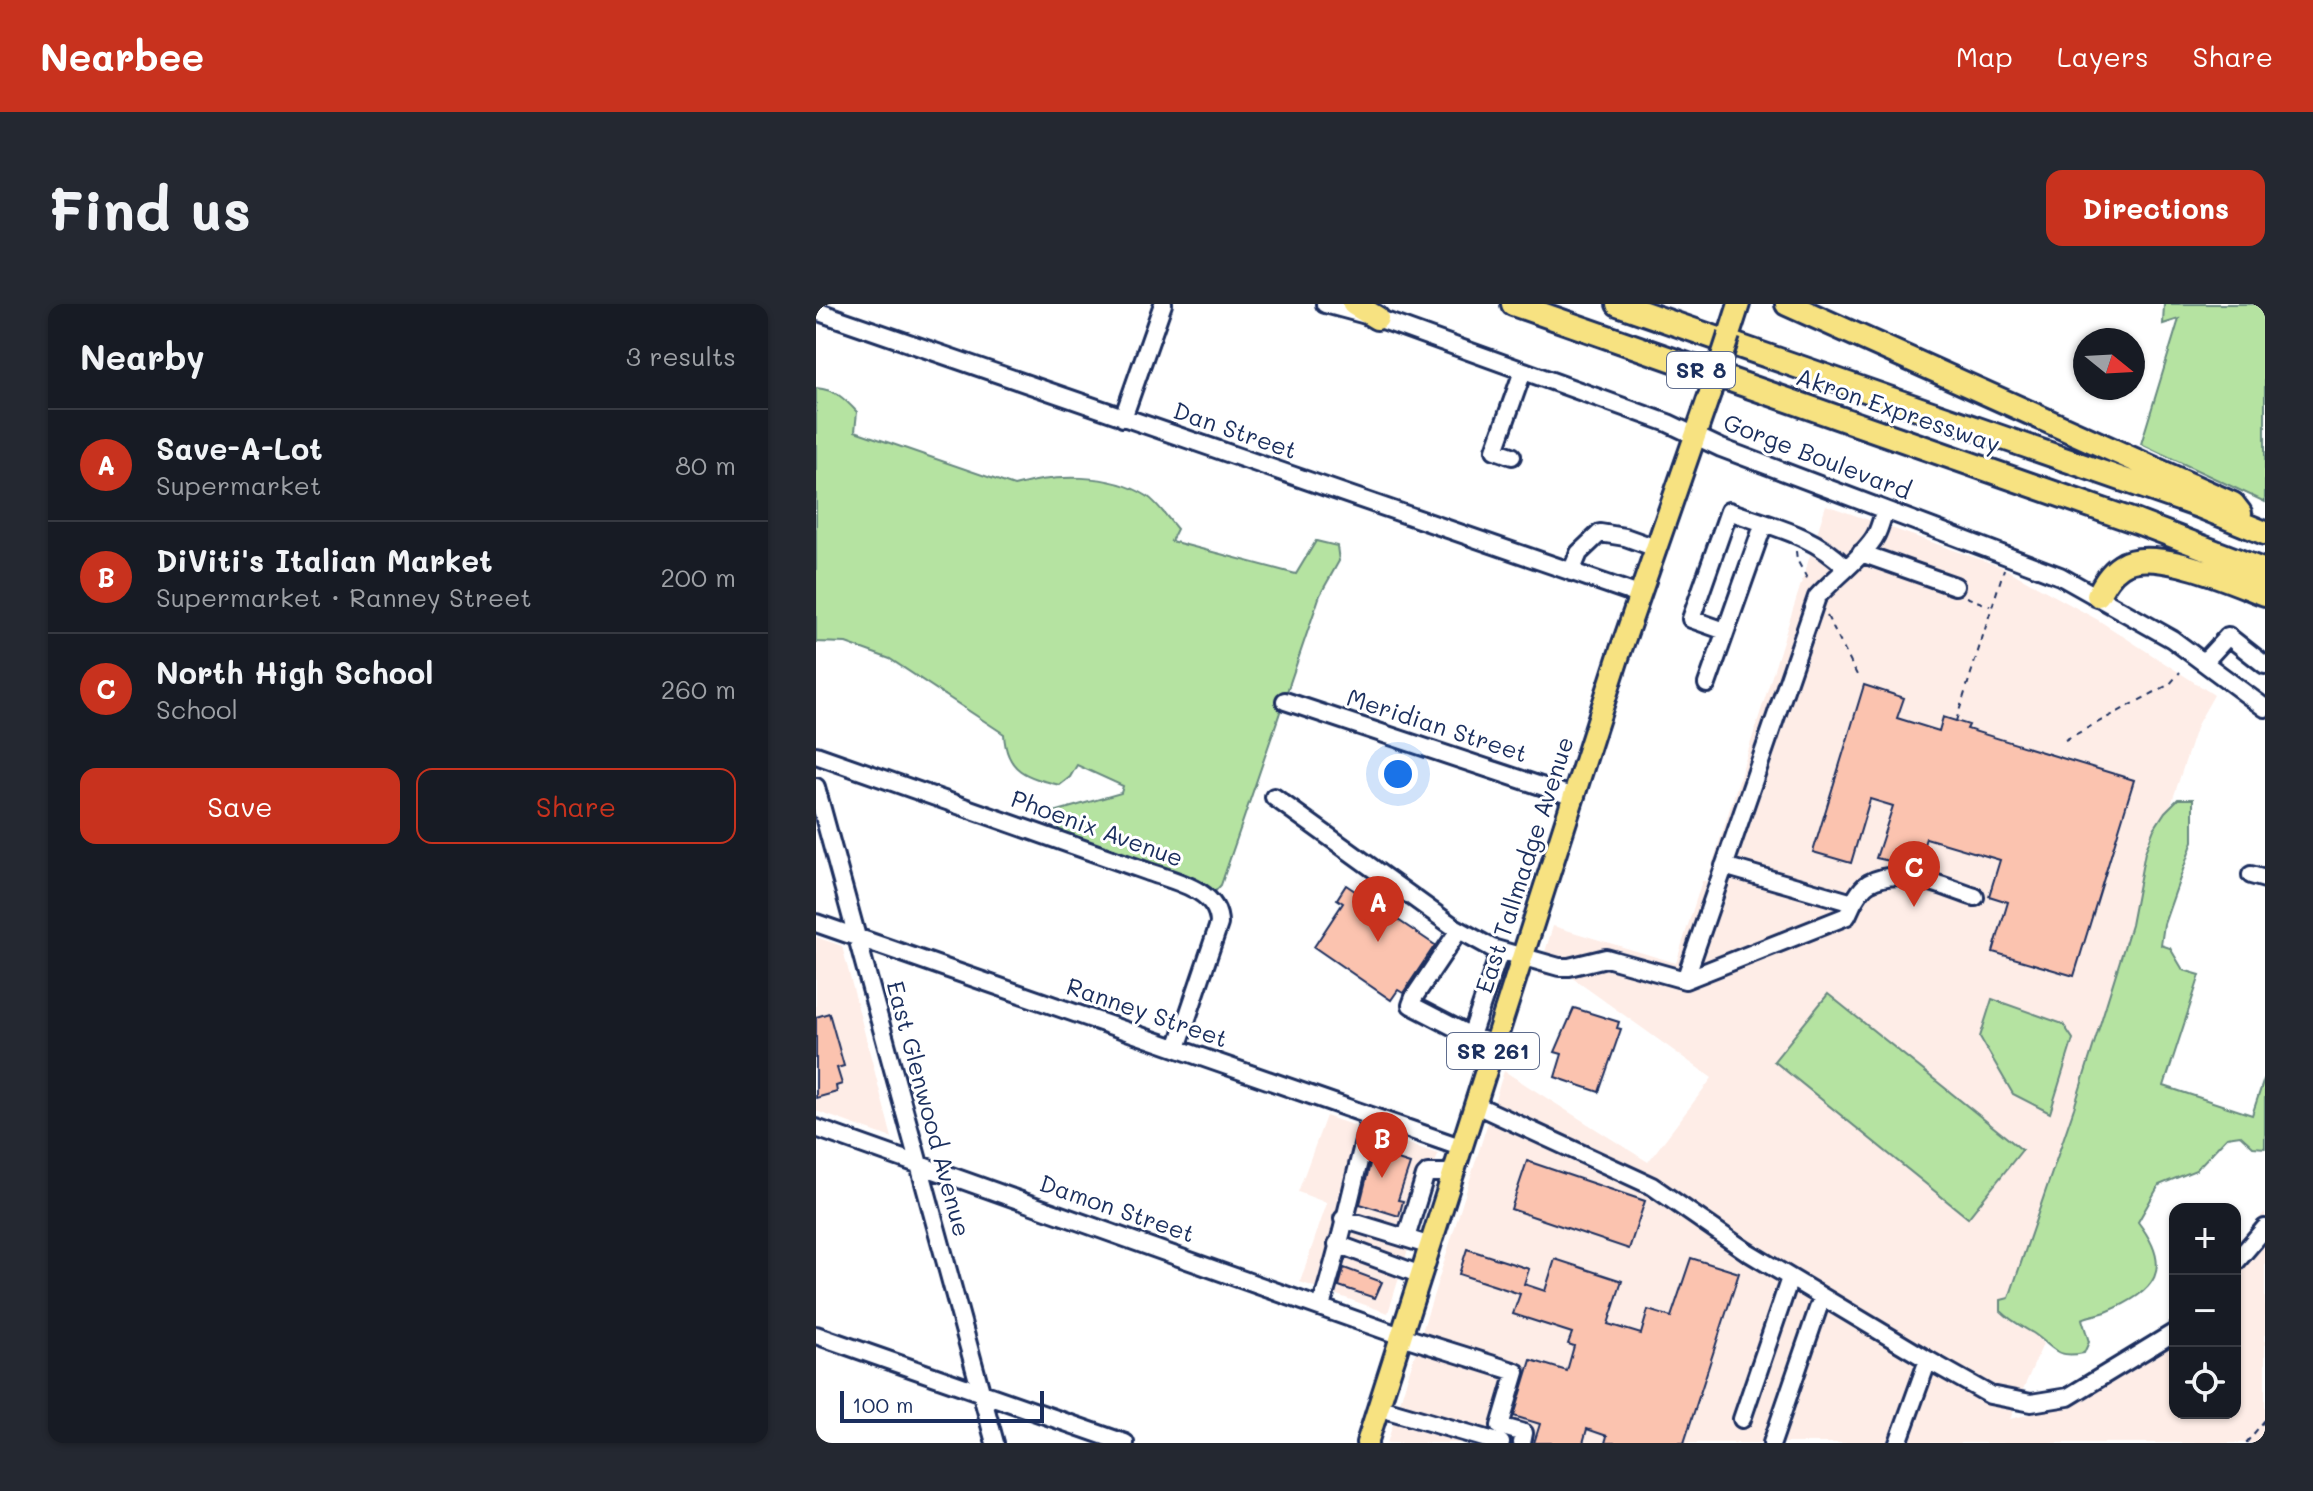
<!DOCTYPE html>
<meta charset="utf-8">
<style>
body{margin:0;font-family:Mali,sans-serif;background:#242831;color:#f1f3f6}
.controls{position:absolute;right:24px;bottom:24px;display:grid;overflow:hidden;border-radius:16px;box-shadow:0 2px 6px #0004}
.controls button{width:72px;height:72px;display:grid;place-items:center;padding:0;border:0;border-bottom:2px solid #363941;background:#171b24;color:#f1f3f6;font:40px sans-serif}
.compass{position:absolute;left:1257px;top:24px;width:72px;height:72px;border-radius:50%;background:#171b24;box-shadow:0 2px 6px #0004;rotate:108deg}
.scale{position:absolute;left:24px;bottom:20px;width:204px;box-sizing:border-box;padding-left:8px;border:4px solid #1b2f5e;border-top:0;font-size:22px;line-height:28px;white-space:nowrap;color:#1b2f5e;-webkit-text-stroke:6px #fff;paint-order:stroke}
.you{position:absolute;left:582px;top:470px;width:28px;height:28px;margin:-20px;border:6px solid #fff;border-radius:50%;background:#1a73e8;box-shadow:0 0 0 12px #1a73e833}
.badge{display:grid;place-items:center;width:52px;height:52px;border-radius:50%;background:#c8321e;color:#fff;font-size:26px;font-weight:700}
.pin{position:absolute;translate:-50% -66px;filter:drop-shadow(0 2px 4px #0008)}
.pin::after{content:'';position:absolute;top:42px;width:28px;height:24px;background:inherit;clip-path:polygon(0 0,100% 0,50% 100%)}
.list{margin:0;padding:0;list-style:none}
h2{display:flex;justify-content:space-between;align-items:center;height:104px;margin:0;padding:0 32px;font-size:34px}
h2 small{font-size:26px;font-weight:400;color:#9ea1a6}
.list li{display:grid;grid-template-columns:52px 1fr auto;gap:24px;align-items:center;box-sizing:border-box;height:112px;padding:0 32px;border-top:2px solid #363941}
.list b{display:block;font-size:30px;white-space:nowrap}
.list p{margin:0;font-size:26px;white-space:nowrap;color:#9ea1a6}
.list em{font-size:26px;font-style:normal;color:#9ea1a6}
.actions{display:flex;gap:16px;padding:24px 32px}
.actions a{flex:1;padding:18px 0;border:2px solid #c8321e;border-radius:16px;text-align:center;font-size:28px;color:#c8321e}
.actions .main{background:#c8321e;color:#fff}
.icon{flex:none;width:44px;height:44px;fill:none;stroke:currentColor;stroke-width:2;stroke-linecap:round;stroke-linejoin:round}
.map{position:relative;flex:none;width:1449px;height:1139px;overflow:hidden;border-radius:16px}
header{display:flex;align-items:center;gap:48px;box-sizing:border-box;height:112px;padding:0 40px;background:#c8321e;color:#fff}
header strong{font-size:38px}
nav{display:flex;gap:44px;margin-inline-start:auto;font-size:28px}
.intro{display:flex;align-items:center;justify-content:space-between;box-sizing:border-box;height:192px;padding:0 48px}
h1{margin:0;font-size:56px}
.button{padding:20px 36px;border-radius:16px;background:#c8321e;color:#fff;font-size:28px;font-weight:700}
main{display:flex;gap:48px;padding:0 48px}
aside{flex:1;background:#171b24;border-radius:16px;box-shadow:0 2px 6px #0004}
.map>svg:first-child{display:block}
</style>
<header>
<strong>Nearbee</strong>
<nav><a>Map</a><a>Layers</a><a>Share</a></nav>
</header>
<div class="intro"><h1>Find us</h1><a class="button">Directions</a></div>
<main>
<aside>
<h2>Nearby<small>3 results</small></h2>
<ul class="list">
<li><span class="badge">A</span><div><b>Save-A-Lot</b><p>Supermarket</p></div><em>80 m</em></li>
<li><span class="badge">B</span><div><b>DiViti's Italian Market</b><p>Supermarket · Ranney Street</p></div><em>200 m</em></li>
<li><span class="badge">C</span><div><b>North High School</b><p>School</p></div><em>260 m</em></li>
</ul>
<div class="actions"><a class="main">Save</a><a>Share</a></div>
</aside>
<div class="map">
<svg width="1449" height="1139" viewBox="0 0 1449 1139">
<rect width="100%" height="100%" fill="#fff"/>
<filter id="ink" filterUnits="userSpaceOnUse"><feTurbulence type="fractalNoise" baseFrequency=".0125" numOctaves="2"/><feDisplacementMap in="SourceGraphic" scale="16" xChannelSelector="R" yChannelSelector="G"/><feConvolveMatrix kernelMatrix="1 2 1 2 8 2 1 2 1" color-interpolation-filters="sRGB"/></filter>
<g filter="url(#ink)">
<path fill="#feede7" d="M1010,201l176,62 96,53 116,75 -17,30 -28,86 -31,79 -7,35 -118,384 -11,-8 -1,10 15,14 19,9 8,10 -33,75 70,-17 69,-46 26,-35v92h60v-168l30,-33v231h-878l117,-372 144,91 64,-84 -141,-101 -33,-2 15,-49 123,37 26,-82h5z
M0,633l26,9 50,192 -76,-27z
M510,812l112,38 -50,159 -88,-31 27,-79 -29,-11z"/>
<path fill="#b5e3a1" stroke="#688980" stroke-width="2" d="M1348,0h101v198l-124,-58 38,-125 -16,5z
M0,84c20,2 28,10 41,24l-2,19 159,55c40,-12 96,-13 133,10 11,7 21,23 30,33l-6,12 125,33 20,-33 21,5 2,15 -19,34 -99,290 -10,11 -150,-61 -7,-23 67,-19 2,-7 -46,-21 -7,12 -10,8c-33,-8 -54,-13 -56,-51l-114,-75 -44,-16 -30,-1z
M1362,495h15v42l-29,83 -3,21 9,3 13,22 17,5 -36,111 88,29 13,-39v72l-12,-1 -13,-12 -13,2 -31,33 -37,15 -21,37c36,47 18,70 -32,90 -8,3 -16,3 -24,7l7,23 -5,11c-30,6 -30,-6 -51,-20 -12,-7 -22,-12 -32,-22v-11l8,-2 65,-190 57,-183 14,-73 9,-23 11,-17z
M1012,690l194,156 -54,68 -194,-157z
M1176,695l71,25 10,15 -23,74 -37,-19 -33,-57z"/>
<path fill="#fbc3af" stroke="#1b2f5e" stroke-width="2" d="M1048,381l40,13 -7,20 42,13 4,-14 26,8 -2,4 167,51 -60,196 -81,-24 15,-50 -19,-6 11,-36 -74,-22 -9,29 -41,-9 17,-52 -23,-7 -19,64 -38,-11z
M530,581l89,60 -32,48 -5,-3 -7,10 -77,-53 29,-44 -6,-4z
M758,704l45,14 -2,6 4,1 -22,63 -44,-15 7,-23 -7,-2z
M13,709l15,53 -7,2 5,16 -6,2 1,6 -21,6v-81z
M557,848l37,12 -12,36 5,1 -4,15 -39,-12z
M711,857l118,40 -16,48 -118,-40z
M651,945l62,20 -5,15 21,7 10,-32 67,22 -14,43 33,10 7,-24 23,7 20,-59 48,15 -55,170h-79l2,-7 -20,-7 -4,14h-49l6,-19 -26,-8 17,-56 36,11 7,-25 -6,-2 4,-11 -59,-19 7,-20 -61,-20z
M528,964l38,14 -7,16 -36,-12z"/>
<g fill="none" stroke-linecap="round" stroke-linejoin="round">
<defs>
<path id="minor" d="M509,0l52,14 291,105 53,25 339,128 112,63 93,69
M0,7l823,284
M307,114l40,-114
M696,152l-17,-6 28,-79
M1045,249l94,33
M755,268l8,-19 21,-20 25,4 31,11
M909,327l-34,-12 38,-108c41,15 86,24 116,56
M1389,357l23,-25 37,29
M891,380l57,-161
M469,397l289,96
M0,451l330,116c27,10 73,18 73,53l-42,124
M0,483l179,656
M458,493l180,130 38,21 67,19h10l37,-9 79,22 132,-383c15,-17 50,-44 59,-62 4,-8 6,-17 9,-25
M1435,571l14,4
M1037,599c4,-7 9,-16 16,-20 33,-18 74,4 106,14
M0,619l647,225
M643,626l-45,67 -3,8 62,32 22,7
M869,676l162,-64 6,-13 -129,-37
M655,732l29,-85
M660,801l176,81 94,65 182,109 -30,83
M0,824l585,208 115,36 -16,54 24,7 -2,10
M527,915l88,27
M590,934l19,-62 3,-3h26
M521,940l84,31
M1419,959l30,-35
M505,1002c20,-61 32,-125 49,-188
M0,1031l309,108
M1112,1056l62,35 41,8 37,-6 107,-65
M561,1103l124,36
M926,1115l48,-141
M956,1139l50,-146"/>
<path id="major" d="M913,31l10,-31
M551,1139l251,-785 92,-265"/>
<path id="highway" d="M538,0l23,14
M697,0l624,218 128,49
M802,0l581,202 66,27
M971,0l446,200 7,9
M1282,291c6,-11 12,-22 23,-29 31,-21 112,16 144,28"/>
</defs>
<use href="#minor" stroke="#1b2f5e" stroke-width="22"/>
<use href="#major" stroke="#1b2f5e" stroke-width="26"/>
<use href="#highway" stroke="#1b2f5e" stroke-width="28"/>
<path stroke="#1b2f5e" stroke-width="2" stroke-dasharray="6 6" stroke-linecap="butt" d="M980,247l1,9 12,22
M1150,293l24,9
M1011,312l30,59
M1140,417l48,-152
M1249,436l105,-56 10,-12
M1430,1139l19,-23"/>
<use href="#minor" stroke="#fff" stroke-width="16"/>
<use href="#major" stroke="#f7e281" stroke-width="20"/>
<use href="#highway" stroke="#f7e281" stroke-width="22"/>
<defs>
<path id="major-bridge" d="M894,89l19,-58"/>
</defs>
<use href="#major-bridge" stroke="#1b2f5e" stroke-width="26" stroke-linecap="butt"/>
<use href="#major-bridge" stroke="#f7e281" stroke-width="20"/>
</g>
</g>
<g text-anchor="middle" stroke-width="6" stroke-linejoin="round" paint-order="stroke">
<g fill="#fff" stroke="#5f6d8e" stroke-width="2">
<rect x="851" y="48" width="68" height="36" rx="6"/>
<rect x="631" y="729" width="92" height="36" rx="6"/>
</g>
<g font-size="22" font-weight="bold" fill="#1b2f5e">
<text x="885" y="74">SR 8</text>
<text x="677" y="755">SR 261</text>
</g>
<g font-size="24" fill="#1b2f5e" stroke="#fff">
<text transform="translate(1082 107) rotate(19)" y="8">Akron Expressway</text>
<text transform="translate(419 127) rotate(19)" y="8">Dan Street</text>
<text transform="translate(1001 153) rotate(21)" y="8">Gorge Boulevard</text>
<text transform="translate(621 422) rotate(18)" y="8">Meridian Street</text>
<text transform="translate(281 525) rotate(20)" y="8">Phoenix Avenue</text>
<text transform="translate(709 561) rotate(-72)" y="8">East Tallmadge Avenue</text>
<text transform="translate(331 709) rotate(19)" y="8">Ranney Street</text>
<text transform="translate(112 805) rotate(75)" y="8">East Glenwood Avenue</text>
<text transform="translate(301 905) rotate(19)" y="8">Damon Street</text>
</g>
</g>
</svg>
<div class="controls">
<button>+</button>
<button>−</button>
<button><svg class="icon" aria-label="locate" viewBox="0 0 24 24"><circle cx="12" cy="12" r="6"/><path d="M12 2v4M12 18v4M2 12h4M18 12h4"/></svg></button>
</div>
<svg class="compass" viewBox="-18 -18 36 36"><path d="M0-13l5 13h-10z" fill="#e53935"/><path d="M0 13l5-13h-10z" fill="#9ea1a6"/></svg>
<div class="scale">100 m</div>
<div class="you"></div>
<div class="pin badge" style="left:562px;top:638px">A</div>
<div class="pin badge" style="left:566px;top:874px">B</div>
<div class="pin badge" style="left:1098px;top:603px">C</div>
</div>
</main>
